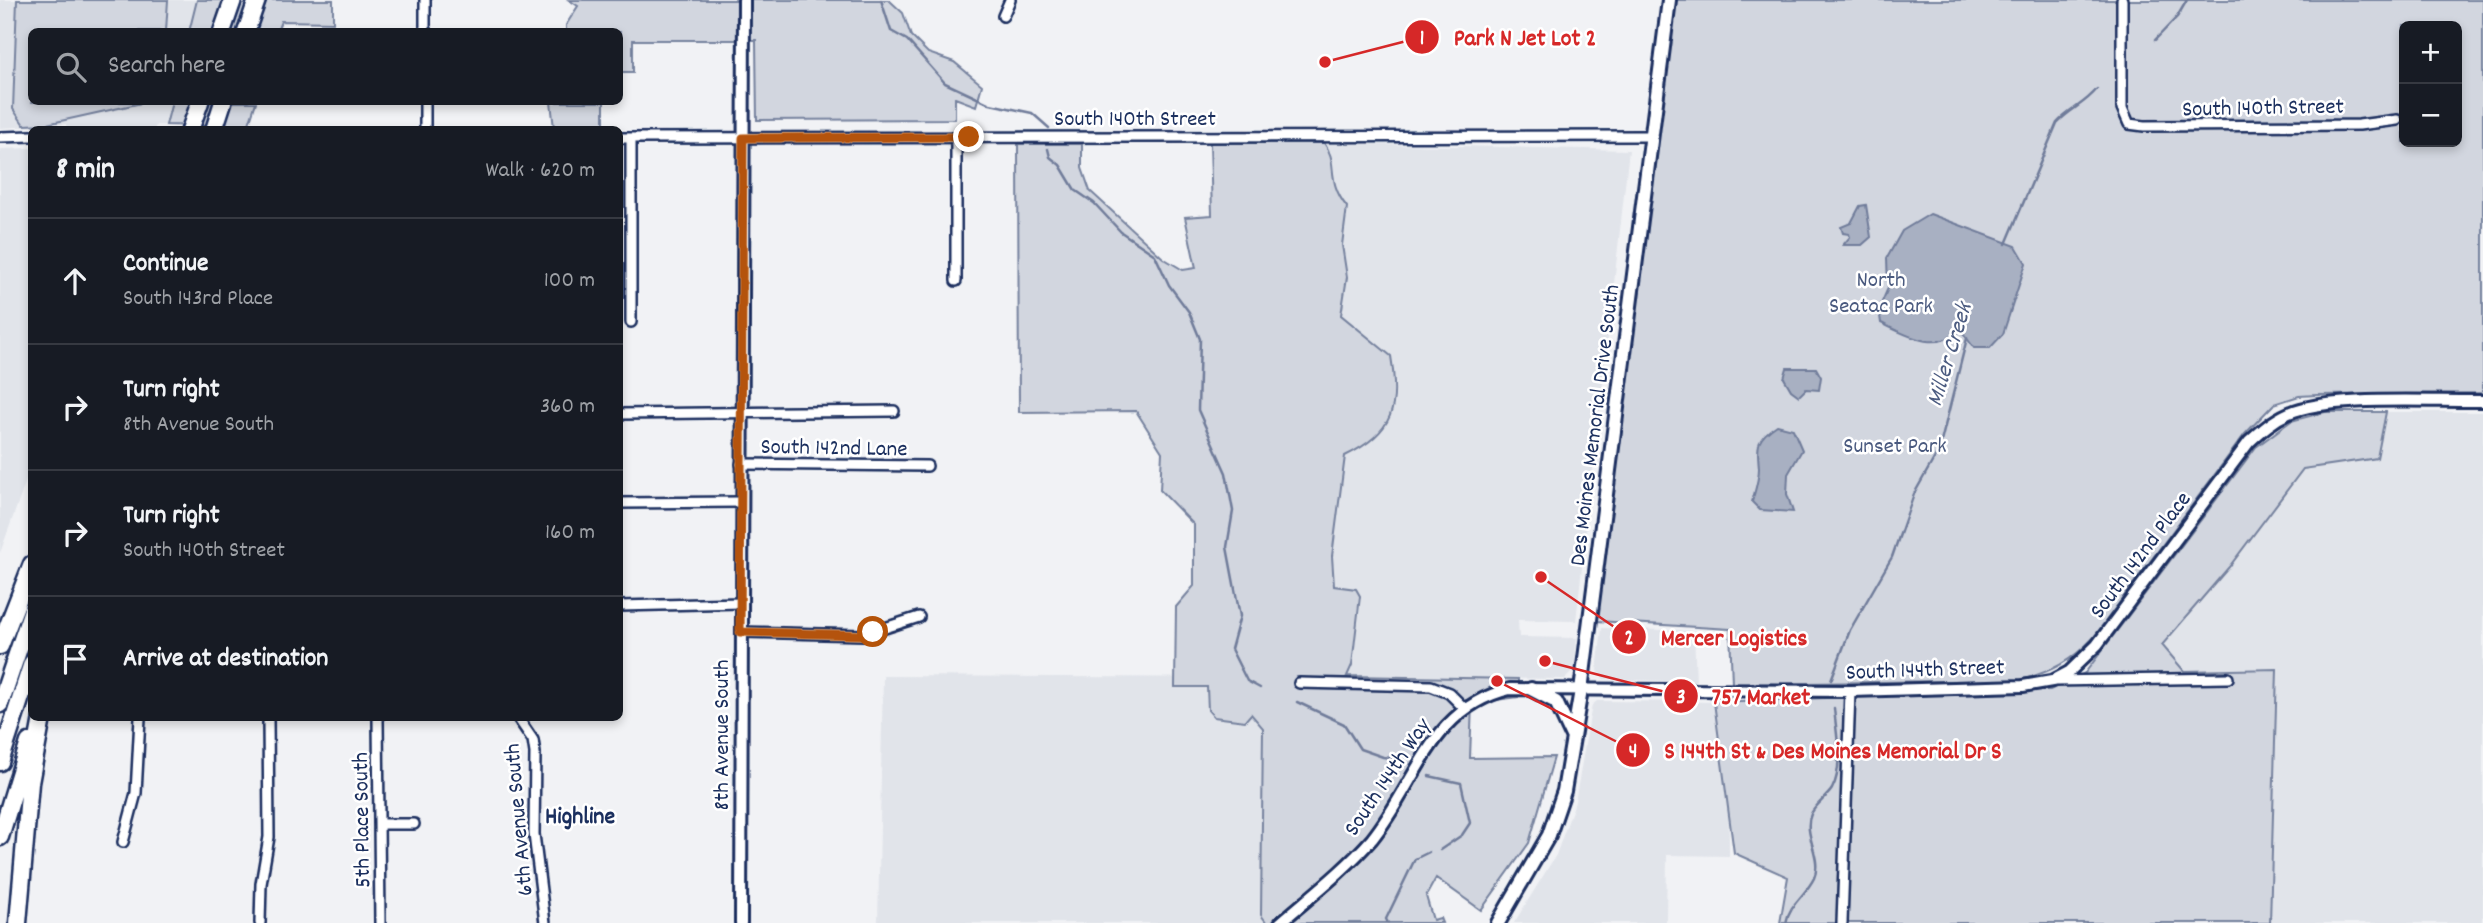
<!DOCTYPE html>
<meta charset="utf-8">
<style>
body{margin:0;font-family:Dekko,sans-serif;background:#20242c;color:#f1f3f6}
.controls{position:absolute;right:21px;top:21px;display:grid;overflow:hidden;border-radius:10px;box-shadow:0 4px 10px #0003}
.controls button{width:63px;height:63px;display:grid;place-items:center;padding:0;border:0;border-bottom:2px solid #363941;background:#171b24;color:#f1f3f6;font:35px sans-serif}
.stop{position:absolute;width:21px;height:21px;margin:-16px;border:5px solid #b45309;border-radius:50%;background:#fff}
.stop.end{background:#b45309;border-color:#fff;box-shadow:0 2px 7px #0008}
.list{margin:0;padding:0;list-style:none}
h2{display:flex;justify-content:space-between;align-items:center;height:91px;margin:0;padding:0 28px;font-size:30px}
h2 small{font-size:23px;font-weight:400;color:#9ea1a6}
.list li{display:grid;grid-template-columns:46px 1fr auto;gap:21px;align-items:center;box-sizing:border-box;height:126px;padding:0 28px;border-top:2px solid #363941}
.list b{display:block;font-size:26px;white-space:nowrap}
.list p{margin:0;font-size:23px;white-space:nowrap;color:#9ea1a6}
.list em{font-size:23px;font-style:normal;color:#9ea1a6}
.icon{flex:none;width:38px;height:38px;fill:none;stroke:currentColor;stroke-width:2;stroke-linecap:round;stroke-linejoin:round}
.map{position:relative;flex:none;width:2483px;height:923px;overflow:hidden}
.search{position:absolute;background:#171b24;box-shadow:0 4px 10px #0003;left:28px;top:28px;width:595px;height:77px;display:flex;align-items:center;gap:18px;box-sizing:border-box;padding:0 24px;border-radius:10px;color:#9ea1a6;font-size:26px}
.panel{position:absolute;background:#171b24;box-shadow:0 4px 10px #0003;left:28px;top:126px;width:595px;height:595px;border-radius:10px}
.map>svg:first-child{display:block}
</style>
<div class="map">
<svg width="2483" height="923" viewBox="0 0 2483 923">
<rect width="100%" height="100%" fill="#f1f2f5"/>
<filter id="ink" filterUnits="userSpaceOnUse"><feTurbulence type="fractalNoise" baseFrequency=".0143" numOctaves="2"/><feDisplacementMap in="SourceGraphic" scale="14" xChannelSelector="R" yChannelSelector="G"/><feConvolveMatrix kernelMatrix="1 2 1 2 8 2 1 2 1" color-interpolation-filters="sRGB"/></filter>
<g filter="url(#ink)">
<path fill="#e1e4ea" d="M0,0h197l-8,31 -157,1v70h140l-6,23h-10l-2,5 -87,-1 -1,-5 -66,4z
M1324,143l305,7 -53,471 -58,-1 1,17 58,1 -3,32 -9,9 -219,-2 6,-12 8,-69 -4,-7 -22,-3 -2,-30 13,-101 35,-22 15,-30 1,-17 -5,-30 -50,-41 6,-38 -5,-32 5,-38 -10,-13 -6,-15v-27z
M31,148v319l-31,86v-404z
M2386,412h97v511h-213l7,-254 -93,2 -22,-26 67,-78 74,-99 73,-10z
M1602,628l92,3 2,51 -92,-3 -7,-8z
M883,676l380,2 -2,236 6,9h-389z
M1597,701l131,1 1,154 -62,-1 -1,68h-152l42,-68 19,-53 17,-97z"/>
<path fill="#d2d6df" stroke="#76829e" stroke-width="2" fill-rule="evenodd" d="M17,0h151l-2,31 -134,1v70h114l-99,22 -23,1 -11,-16z
M197,0h136v22l-52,-1 -4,10 -88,1z
M569,0h320l14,13 8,23 17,17 26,9 28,23 -6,21 -21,-8v21l-198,1 -1,-80h-123v32h-13v-40l-54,-1v-6l12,-19z
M1675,0h808v393l-166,2 -18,1 -25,8 -29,30 -152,204c-21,23 -42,34 -73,42l-288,4 -2,-55 -133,-8zM2404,26h53v116h-53zM2320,120v8l-182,2 6,-9z
M172,102h84l-8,25 -82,-2z
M551,102h53v26h-50z
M1210,143h114c15,19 1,37 23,64l-5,38 5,32 -6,38 50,41c8,51 4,76 -46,100l-13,100 2,30 22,3 4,7 -8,69 -5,11 171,3v18l-46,6 -2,55 84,-1 -25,86 -48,67 -45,-32 -10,18 7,24 7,-2 2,5h-175l-6,-8 2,-187 -12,-14 -6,7 -31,-4 -6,-7 -1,-23h-32l1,-80 18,-21v-61l-34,-35 2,-38 -26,-41 -117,1 -1,-268h64v24l8,23 73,67 20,12 13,-2 -11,-51 27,-2z
M2325,412h61l-9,46 -74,11 -74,98 -67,78 22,26 93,-2 -7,254h-490l8,-46 -54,-24 -20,-151 336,-12 35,-17 171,-226 35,-26z"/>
<path fill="#a8b0c2" stroke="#707c9a" stroke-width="2" d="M1866,205l5,32 -9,8h-19l7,-8 -1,-3 -6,-1 -2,-6 10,-4 9,-17z
M1930,214l86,32 10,17 -23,71 -13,14h-16l-13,-18c-25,23 -53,6 -80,-7l-2,-14 9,-21 -1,-30 15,-27z
M1787,368h29l5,9 -2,13 -13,-1 -7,7 -8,-6 -7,-12z
M1777,425l16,4 9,21 -14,24 -1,20 6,18 -33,-2 -8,-8c3,-11 7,-23 7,-34 -2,-23 -3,-29 18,-43z"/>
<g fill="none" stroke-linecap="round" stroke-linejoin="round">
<path stroke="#707c9a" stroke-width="2.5" d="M881,0l10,31 16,9 38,43 45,21 42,9 17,15
M2155,40l22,-23 10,-17
M1048,149l2,8 10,8 15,25 19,13 27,29 34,23 14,30 20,27 11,27 -2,71 28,63 7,38 -6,36 13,69 -9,33 16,32 13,7
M2006,244l51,-121c13,-14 28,-19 40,-34
M1831,680l19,-50 42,-73 22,-63 25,-44 28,-112
M1297,702l47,22 16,25 23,8 22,3
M1429,776l32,7 9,40 -8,12 -22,15
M1388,923l-2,-4 29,-60 14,-7
M1786,923c3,-19 20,-28 28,-45 9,-21 -12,-44 -3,-64 4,-9 16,-17 21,-25 12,-22 4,-57 2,-81"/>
<defs>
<path id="minor" d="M2122,0v108l7,16 15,2 215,-1 38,-5
M1003,16l7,-16
M425,32v-32
M425,130v-28
M0,137l32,-1
M956,137v144
M620,138l1031,-2
M631,138v184
M620,414l274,-3
M741,464l186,2
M620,503l121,-1
M620,606l121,-3
M741,632l122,3 56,-18
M2054,681l174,-3
M1299,683l132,3 18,7 15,15
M378,718l2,205
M518,718l15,22 2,13 -1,81 11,89
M379,824h35
M123,842l13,-49 4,-75
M260,923l1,-39 8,-47 -1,-119
M1842,923l8,-232"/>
<path id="tertiary" d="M741,923l3,-923
M1280,923c31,-27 65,-53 92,-84 46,-57 58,-131 138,-150l341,2 172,-5 29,-5 17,-9 28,-27 152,-203c12,-11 24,-22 40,-29 40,-18 146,-11 194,-12"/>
<path id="secondary" d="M1531,689l25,13 16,34
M1498,923l51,-88 15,-44 17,-101 88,-690"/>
<path id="motorway" d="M222,32l11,-32
M246,32l11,-32
M190,130l10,-28
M214,130l9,-28
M0,646l32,-82
M0,704l32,-94
M0,762l32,-99
M0,837l29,-95
M18,923l12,-140 12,-65"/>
</defs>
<use href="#minor" stroke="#1b2f5e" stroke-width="14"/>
<use href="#tertiary" stroke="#1b2f5e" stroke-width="16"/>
<use href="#secondary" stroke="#1b2f5e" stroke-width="18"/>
<use href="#motorway" stroke="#1b2f5e" stroke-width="21"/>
<use href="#minor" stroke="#fff" stroke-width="9"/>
<use href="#tertiary" stroke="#fff" stroke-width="10"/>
<use href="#secondary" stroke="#fff" stroke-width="12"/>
<use href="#motorway" stroke="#fff" stroke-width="16"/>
</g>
</g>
<g fill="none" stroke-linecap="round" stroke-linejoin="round" filter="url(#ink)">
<path stroke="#b45309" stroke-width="9" d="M873,632l-10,3 -123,-3 3,-494 226,-1"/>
</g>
<g text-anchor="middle" stroke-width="5" stroke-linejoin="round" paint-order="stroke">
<g font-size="23" fill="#1b2f5e" stroke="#fff">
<text transform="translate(2263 106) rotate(-1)" y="8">South 140th Street</text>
<text x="1135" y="125">South 140th Street</text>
<text transform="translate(1593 425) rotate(-83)" y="8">Des Moines Memorial Drive South</text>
<text transform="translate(834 446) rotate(1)" y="8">South 142nd Lane</text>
<text transform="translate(2139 554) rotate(-53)" y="8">South 142nd Place</text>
<text transform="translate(1925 668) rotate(-2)" y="8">South 144th Street</text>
<text transform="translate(720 735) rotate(-90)" y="8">8th Avenue South</text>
<text transform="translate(1386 776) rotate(-56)" y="8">South 144th Way</text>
<text transform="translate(360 820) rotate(-91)" y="8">5th Place South</text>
<text transform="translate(517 820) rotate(-95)" y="8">6th Avenue South</text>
</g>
<g font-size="23" fill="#49597e" stroke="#fff">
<text x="1881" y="286">North<tspan x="1881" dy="26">Seatac Park</tspan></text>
<text x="1895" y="452">Sunset Park</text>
</g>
<g font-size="24" font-style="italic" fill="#4c5c81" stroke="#fff">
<text transform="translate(1948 354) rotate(-73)" y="8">Miller Creek</text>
</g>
<g font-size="24" font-weight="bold" fill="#1b2f5e" stroke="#fff">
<text x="580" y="823">Highline</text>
</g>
</g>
<path fill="none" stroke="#d62828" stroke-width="2.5" d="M1325 62L1422 37M1541 577L1629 637M1545 661L1681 696M1497 681L1633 750"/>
<g fill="#d62828" stroke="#fff" stroke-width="2.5">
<circle cx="1325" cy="62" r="7"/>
<circle cx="1541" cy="577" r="7"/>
<circle cx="1545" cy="661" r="7"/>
<circle cx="1497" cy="681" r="7"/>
<circle cx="1422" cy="37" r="18"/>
<circle cx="1629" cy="637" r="18"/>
<circle cx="1681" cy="696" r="18"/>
<circle cx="1633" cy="750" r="18"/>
</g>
<g font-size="21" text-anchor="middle" font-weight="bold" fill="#fff">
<text x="1422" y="44">1</text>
<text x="1629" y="644">2</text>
<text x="1681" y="703">3</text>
<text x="1633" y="757">4</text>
</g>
<g font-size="24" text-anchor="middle" font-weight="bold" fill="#d62828" stroke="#fff" stroke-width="5" stroke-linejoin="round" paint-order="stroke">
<text x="1525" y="45">Park N Jet Lot 2</text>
<text x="1734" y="645">Mercer Logistics</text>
<text x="1761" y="704">757 Market</text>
<text x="1833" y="758">S 144th St &amp; Des Moines Memorial Dr S</text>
</g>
</svg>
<div class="controls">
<button>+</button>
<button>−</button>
</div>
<div class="stop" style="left:873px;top:632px"></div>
<div class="stop end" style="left:969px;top:137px"></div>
<div class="search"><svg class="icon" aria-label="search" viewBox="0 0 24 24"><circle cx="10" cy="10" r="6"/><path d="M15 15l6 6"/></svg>Search here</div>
<section class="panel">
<h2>8 min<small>Walk · 620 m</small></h2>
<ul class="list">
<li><svg class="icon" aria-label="ahead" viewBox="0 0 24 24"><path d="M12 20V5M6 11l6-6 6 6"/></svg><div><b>Continue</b><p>South 143rd Place</p></div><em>100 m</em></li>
<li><svg class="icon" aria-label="right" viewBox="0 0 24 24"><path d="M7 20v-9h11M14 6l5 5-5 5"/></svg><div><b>Turn right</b><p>8th Avenue South</p></div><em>360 m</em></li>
<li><svg class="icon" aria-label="right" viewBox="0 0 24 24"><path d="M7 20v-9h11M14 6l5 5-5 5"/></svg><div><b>Turn right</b><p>South 140th Street</p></div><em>160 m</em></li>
<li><svg class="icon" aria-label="arrive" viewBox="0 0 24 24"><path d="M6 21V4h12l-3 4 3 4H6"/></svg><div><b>Arrive at destination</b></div></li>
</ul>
</section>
</div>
